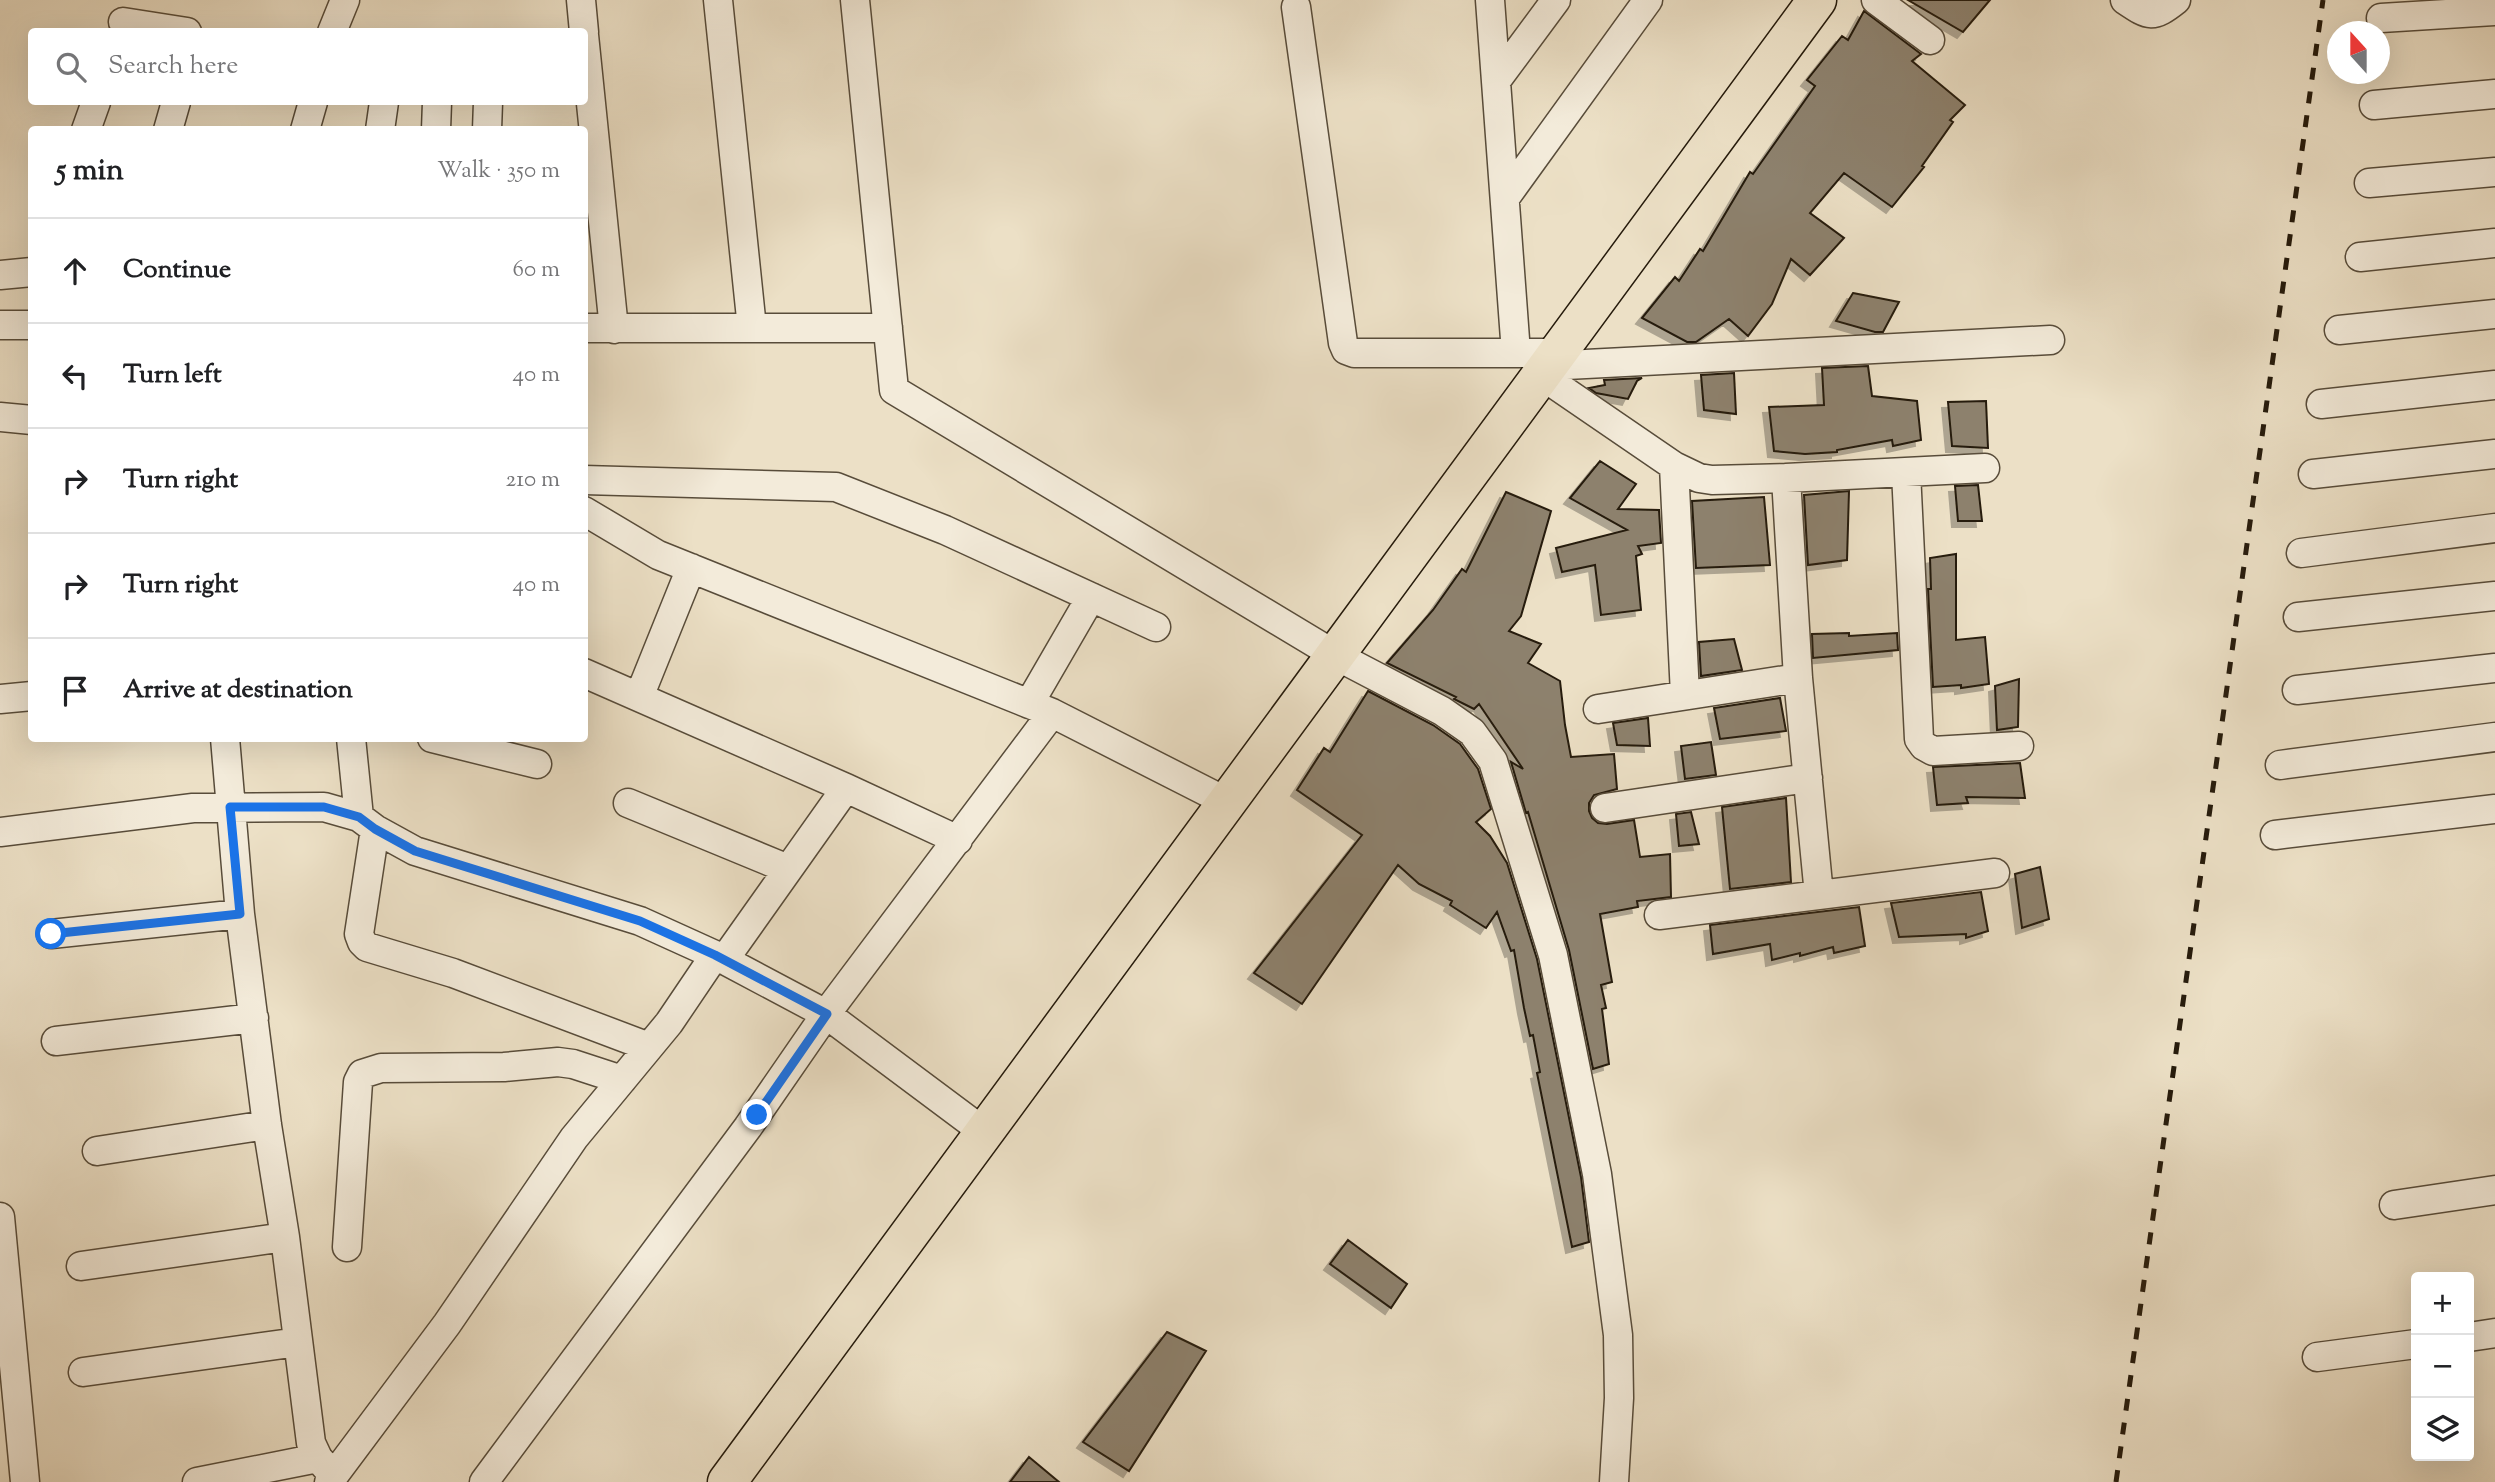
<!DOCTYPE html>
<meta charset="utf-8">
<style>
body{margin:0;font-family:"Sorts Mill Goudy",serif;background:#f2f2f2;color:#202124}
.controls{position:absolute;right:21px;bottom:21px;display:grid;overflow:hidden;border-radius:7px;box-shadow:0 7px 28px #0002}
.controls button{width:63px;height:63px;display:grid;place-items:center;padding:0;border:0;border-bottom:2px solid #e0e0e0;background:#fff;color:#202124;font:35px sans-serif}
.compass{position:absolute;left:2327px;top:21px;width:63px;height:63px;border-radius:50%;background:#fff;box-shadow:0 7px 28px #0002;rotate:339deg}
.stop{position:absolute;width:21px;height:21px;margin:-16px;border:5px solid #1a73e8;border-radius:50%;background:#fff}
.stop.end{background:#1a73e8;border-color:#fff;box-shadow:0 2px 7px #0008}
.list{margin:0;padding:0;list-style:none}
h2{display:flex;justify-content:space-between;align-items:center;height:91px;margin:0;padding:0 28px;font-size:30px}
h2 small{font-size:23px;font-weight:400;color:#757577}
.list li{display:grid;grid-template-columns:46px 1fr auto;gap:21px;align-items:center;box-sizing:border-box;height:105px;padding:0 28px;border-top:2px solid #e0e0e0}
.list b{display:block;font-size:26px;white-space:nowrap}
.list em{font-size:23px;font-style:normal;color:#757577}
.icon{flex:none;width:38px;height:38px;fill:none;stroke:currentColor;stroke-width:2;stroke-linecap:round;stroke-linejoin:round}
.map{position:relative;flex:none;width:2495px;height:1482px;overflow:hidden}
.search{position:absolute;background:#fff;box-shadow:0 7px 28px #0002;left:28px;top:28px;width:560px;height:77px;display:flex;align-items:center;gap:18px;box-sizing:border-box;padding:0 24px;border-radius:7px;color:#757577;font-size:26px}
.panel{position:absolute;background:#fff;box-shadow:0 7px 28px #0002;left:28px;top:126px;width:560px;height:616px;border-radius:7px}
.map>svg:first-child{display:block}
</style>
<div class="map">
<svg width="2495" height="1482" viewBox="0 0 2495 1482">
<defs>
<filter id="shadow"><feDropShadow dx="-6" dy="6" stdDeviation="0" flood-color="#0004"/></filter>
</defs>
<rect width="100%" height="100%" fill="#ece0c6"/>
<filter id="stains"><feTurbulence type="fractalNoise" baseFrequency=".00286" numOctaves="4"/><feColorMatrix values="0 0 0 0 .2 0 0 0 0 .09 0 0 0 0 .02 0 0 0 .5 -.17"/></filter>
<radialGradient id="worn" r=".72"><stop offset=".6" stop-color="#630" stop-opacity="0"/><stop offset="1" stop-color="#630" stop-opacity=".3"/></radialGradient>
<path fill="#8d816d" stroke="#261b0c" stroke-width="2" filter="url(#shadow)" d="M1908,0h82l-27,32z
M1864,11l57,43 -9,7 53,44 -15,15 3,2 -31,44 2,1 -32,40 -48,-34 -34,40 34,25 -34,37 -19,-16 -19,45 -24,32 -19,-17 -33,23h-9l-45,-24 33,-41 4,4 21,-32 3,2 47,-79 3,2 62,-88 -8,-6 35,-44 6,4z
M1853,293l46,9 -16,30h-8l-39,-11z
M1868,366l4,30 45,5 4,39 -28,6 -1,-6 -55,10v2l-32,2 -31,-3 -5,-44 55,-2 -2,-37z
M1734,373l2,41 -32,-4 -3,-35z
M1642,378l-5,3 -9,18 -32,-6 -7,-5 16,-3 -1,-5z
M1986,401l2,47 -36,-2 -4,-44z
M1600,461l36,23 -18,25 41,1 2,33 -23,3 4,8 -6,2 5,54 -40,5 -6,-50 -33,7 -6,-24 71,-18 -57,-32z
M1978,485l4,36h-24l-3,-35z
M1849,491l-2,69 -39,5 -4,-70z
M1506,492l45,19 -30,105 -12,15 32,13 -13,19 32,18 5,44 6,32 43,-3 3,35 -23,6 -5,8v8l3,7 6,5 9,1 27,-4 6,37 30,-3 1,43 -34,4 1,6 -38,7 12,68 -11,3 5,23 -4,1 7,55 -16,5 -24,-119 -41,-138 -2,1 -15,-51 12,7 -44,-65 -5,5 -20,-10 2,-2 -69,-34 46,-53 29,-41 4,3z
M1764,497l6,68 -74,3 -4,-67z
M1956,554v86l29,-3 4,47 -28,4v-3l-28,2 -5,-98h3l-1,-31z
M1849,633v3l48,-3 1,17 -85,8 -1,-24z
M1734,639l8,31 -41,6 -2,-34z
M2019,679l-1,48 -21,3 -2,-44z
M1368,691l65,34 27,19 18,25 13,40 -15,13 14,14 17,27 30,96 44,218 8,65 -17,5 -35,-174 3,-1 -7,-37 -3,1 -6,-28 -10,-58 -3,1 -14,-39 -11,16 -36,-23 2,-4 -33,-17 -21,-19 -96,139 -48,-31 108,-138 -65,-45 27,-42 6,4z
M1780,698l6,33 -66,8 -6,-31z
M1648,718l2,28 -33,-1 -4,-22z
M1711,742l5,33 -31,4 -4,-33z
M2020,763l5,35 -59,-1 2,6 -31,2 -4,-38z
M1786,798l5,84 -61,7 -8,-82z
M1691,812l8,32 -20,2 -3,-32z
M2040,867l9,52 -27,9 -7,-54z
M1981,892l7,39 -22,7v-4l-67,3 -8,-34z
M1859,907l6,39 -31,7 -1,-6 -33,9v-3l-28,7 -2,-16 -57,10 -3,-29z
M1348,1240l59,44 -16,24 -61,-44z
M1167,1332l39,19 -77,120 -46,-29z
M1029,1457l30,25h-49z"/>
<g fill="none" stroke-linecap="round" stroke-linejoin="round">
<defs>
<path id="minor" d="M581,0l3,32
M718,0l34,328
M855,0l39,390 441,265 107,56 30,21 21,29 60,194 44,219 21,161 1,63 -5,84
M1490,0l26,353
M1876,0l54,40
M2125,0c24,16 27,19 51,0
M1296,7l47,336 3,7 8,3h203
M2381,18l114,-7
M123,22l64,10
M332,32l13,-32
M584,35l30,294
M1496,81l60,-81
M2374,105l121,-11
M86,130l10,-28
M168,130l8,-28
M305,130l8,-28
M380,130l4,-28
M436,130l1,-28
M487,130l1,-28
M2369,183l126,-11
M1505,198l143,-198
M2360,257l135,-14
M0,275l32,-3
M0,325h32
M584,328h304
M2339,330l156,-16
M1547,366l503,-26
M1541,375l133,91 25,12 13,2 74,-2 199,-10
M2321,404l174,-19
M0,417l32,3
M1674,466l11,229
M1906,472l13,267 5,7 9,5 86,-5
M2313,474l182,-20
M1786,478l12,200 21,217
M584,480l252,7 109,43 211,97
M584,511l74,44 394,158 175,89
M2301,553l194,-25
M2298,617l197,-21
M584,673l262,115 112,52
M2297,690l198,-22
M639,697l52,-129
M0,699l32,-3
M1029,704l62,-107
M1598,709l200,-31
M225,738l15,176 27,211 18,112 26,206 7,15 15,17
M351,738l8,79
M432,738l105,26
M2280,765l215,-28
M628,803l160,66
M1605,808l203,-30
M375,829l-16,105 3,8 5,5 86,26 196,74
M0,832l193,-24 131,-1 35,10 16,12 40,22 225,70 75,34 111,59 158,118
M2275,835l220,-26
M1659,915l336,-42
M51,934l189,-20
M724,960l122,-172
M56,1041l198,-23
M97,1151l170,-26
M2394,1205l101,-15
M0,1217l25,265
M347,1247l11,-165 4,-8 19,-6 123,-1 54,-5 15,2 49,16
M81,1266l204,-29
M2469,1337l26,-4
M2317,1357l99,-13
M83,1372l215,-30
M197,1482l121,-24
M329,1482l118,-158 127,-186 95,-115 46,-68
M484,1482l264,-355 78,-113 226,-301"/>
<path id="highway" d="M727,1482l1090,-1482"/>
</defs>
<use href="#minor" stroke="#584c3a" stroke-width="31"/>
<use href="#highway" stroke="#261b0c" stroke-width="41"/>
<use href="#minor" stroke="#f3ebda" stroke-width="28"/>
<use href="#highway" stroke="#ece0c6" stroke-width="38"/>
<path stroke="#261b0c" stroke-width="5" stroke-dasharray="12 12" stroke-linecap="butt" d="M2116,1482l207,-1482"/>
</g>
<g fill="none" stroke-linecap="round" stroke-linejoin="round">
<path stroke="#1a73e8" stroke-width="9" d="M51,934l189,-20 -10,-107h94l35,10 16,12 40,22 225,70 75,34 112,59 -70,101"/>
</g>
<rect width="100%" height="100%" filter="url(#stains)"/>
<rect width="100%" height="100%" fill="url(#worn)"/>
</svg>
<div class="controls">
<button>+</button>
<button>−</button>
<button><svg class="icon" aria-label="layers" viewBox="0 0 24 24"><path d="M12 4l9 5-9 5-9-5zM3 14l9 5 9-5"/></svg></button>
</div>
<svg class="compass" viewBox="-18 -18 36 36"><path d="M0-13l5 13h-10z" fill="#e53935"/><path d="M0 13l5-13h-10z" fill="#757577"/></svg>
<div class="stop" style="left:51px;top:934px"></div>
<div class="stop end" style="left:757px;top:1115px"></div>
<div class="search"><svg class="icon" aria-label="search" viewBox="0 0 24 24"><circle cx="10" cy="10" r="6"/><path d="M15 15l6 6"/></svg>Search here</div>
<section class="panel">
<h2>5 min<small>Walk · 350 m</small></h2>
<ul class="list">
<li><svg class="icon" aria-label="ahead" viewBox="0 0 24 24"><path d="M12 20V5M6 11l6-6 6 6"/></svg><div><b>Continue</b></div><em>60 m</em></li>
<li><svg class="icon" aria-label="left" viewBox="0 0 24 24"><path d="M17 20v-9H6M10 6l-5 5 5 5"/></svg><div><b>Turn left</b></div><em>40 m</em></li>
<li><svg class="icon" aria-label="right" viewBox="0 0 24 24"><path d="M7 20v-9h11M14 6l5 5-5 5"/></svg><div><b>Turn right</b></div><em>210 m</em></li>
<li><svg class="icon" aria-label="right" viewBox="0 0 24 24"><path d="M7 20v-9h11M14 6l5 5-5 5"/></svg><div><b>Turn right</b></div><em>40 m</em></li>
<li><svg class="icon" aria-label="arrive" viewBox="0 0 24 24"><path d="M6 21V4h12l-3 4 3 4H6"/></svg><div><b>Arrive at destination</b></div></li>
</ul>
</section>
</div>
